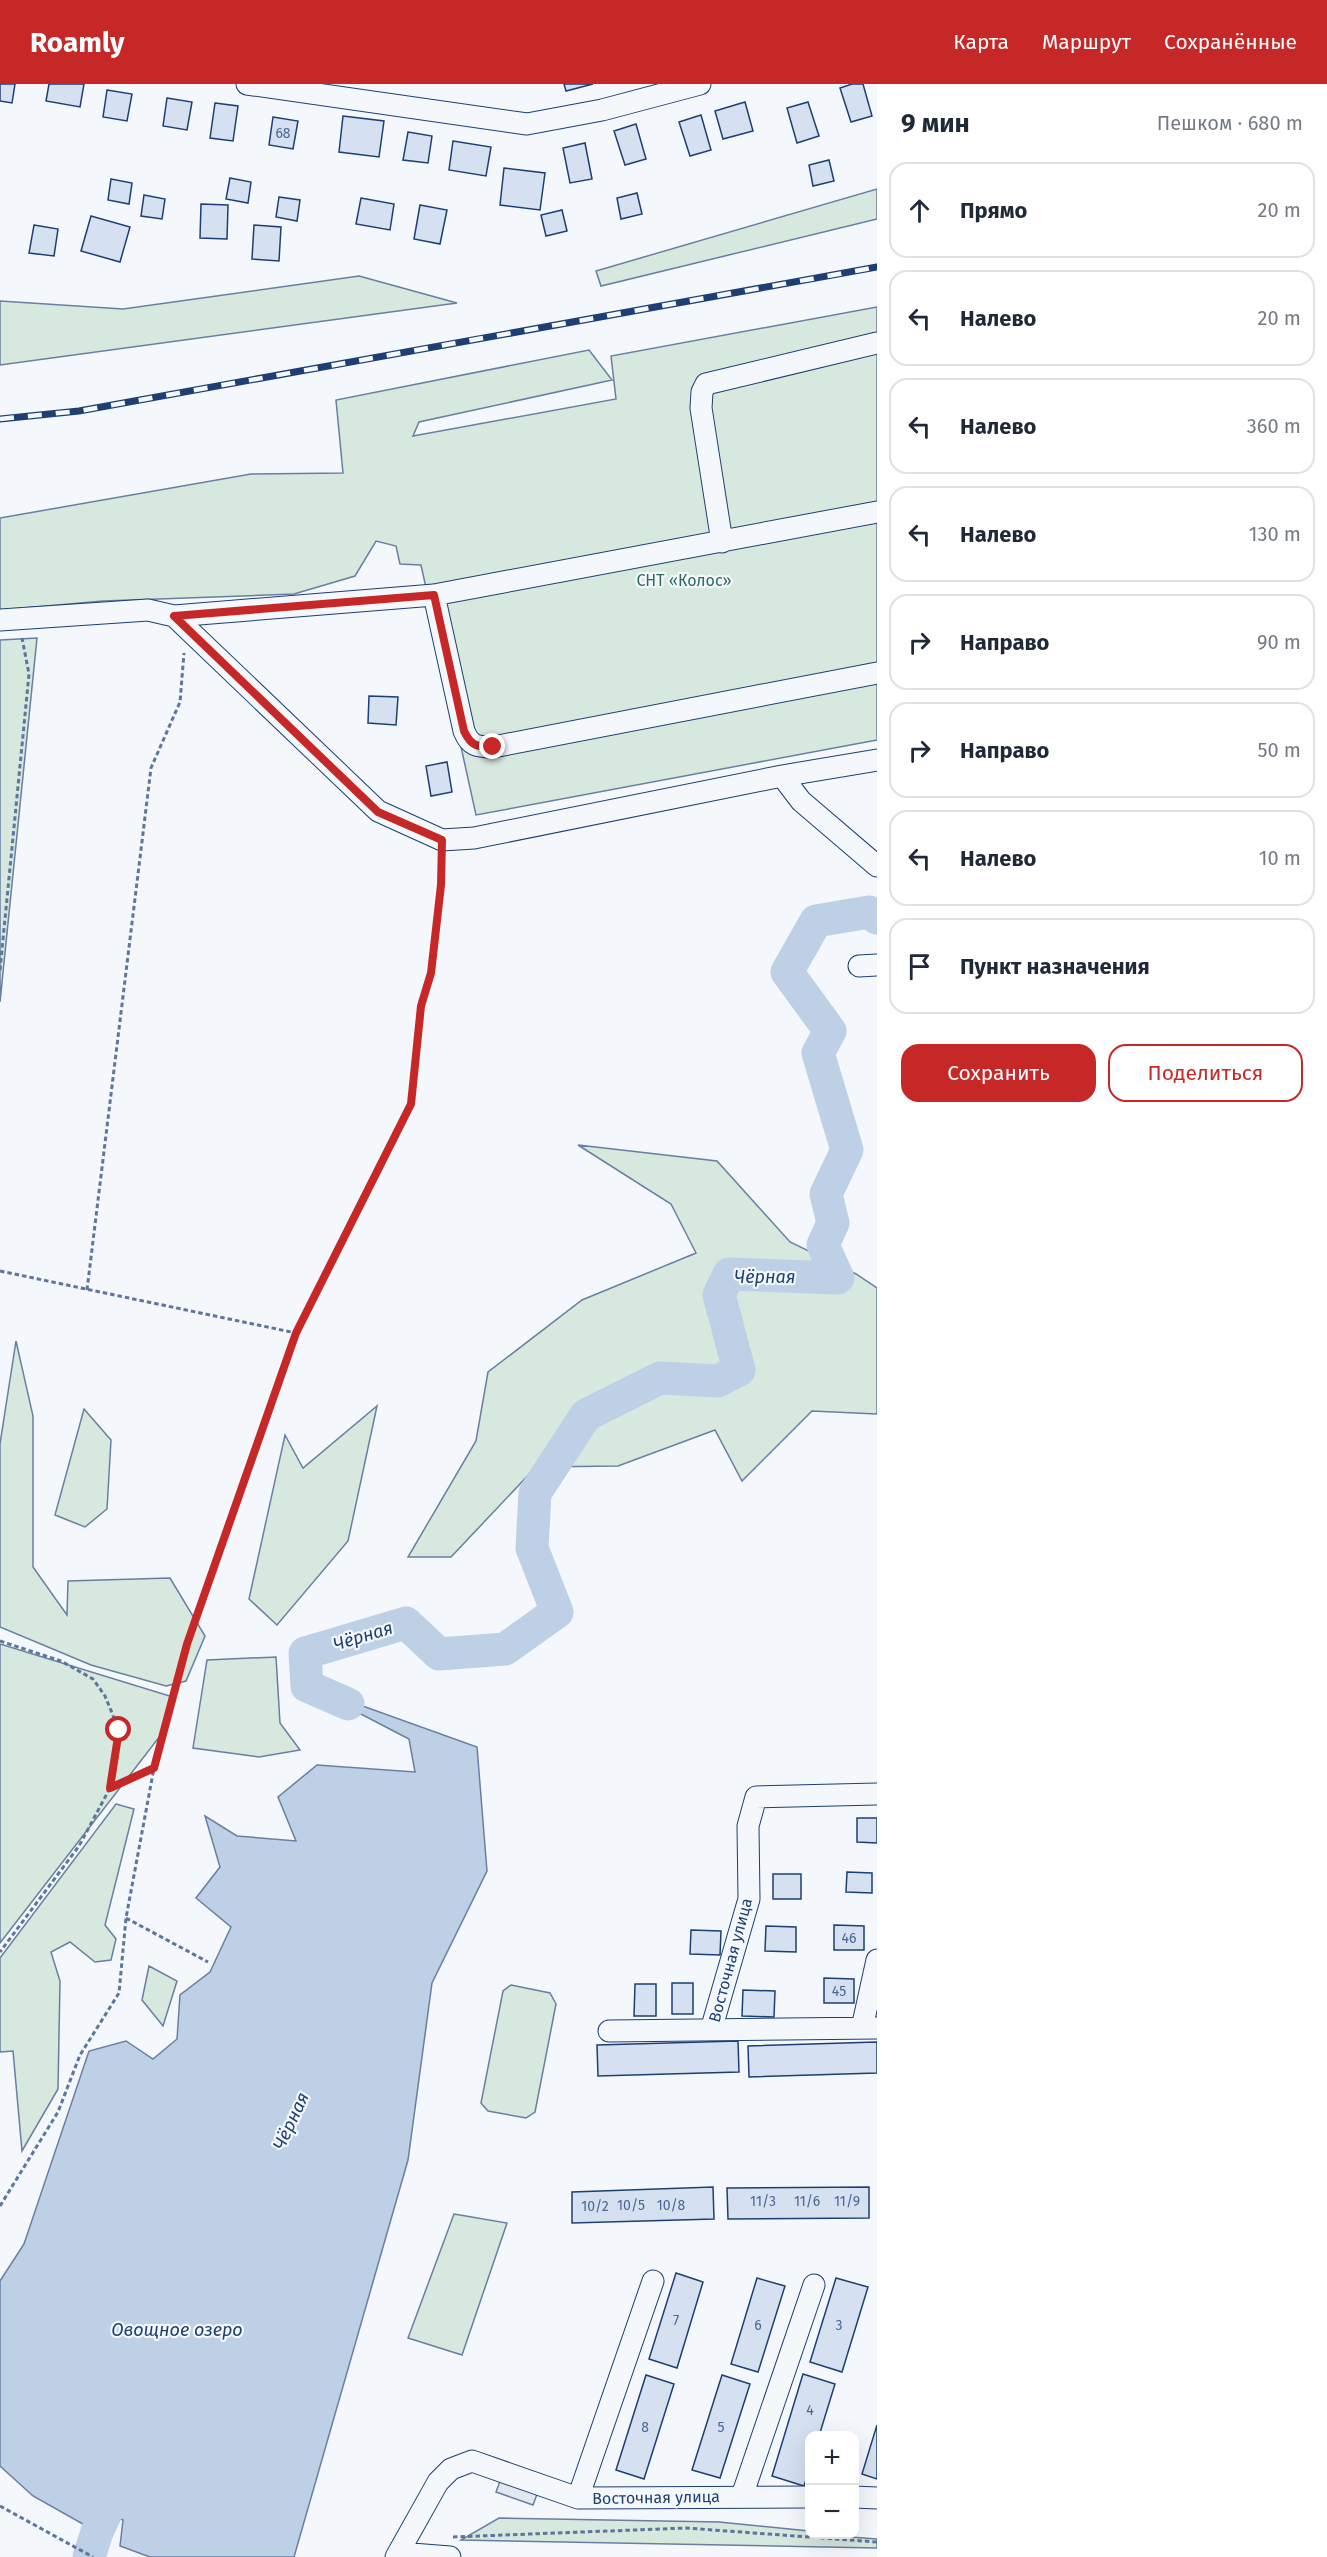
<!DOCTYPE html>
<html lang="ru">
<meta charset="utf-8">
<style>
body{margin:0;font-family:"Fira Sans",sans-serif;background:#f6f6f7;color:#1f2937}
.controls{position:absolute;right:18px;bottom:18px;display:grid;overflow:hidden;border-radius:12px;box-shadow:0 6px 24px #0002}
.controls button{width:54px;height:54px;display:grid;place-items:center;padding:0;border:0;border-bottom:2px solid #e0e1e3;background:#fff;color:#1f2937;font:30px sans-serif}
.stop{position:absolute;width:18px;height:18px;margin:-14px;border:4px solid #c62828;border-radius:50%;background:#fff}
.stop.end{background:#c62828;border-color:#fff;box-shadow:0 2px 6px #0008}
.list{margin:0;padding:0;list-style:none}
h2{display:flex;justify-content:space-between;align-items:center;height:78px;margin:0;padding:0 24px;font-size:26px}
h2 small{font-size:20px;font-weight:400;color:#747a83}
.list li{display:grid;grid-template-columns:39px 1fr auto;gap:18px;align-items:center;box-sizing:border-box;height:96px;margin:0 12px 12px;padding:0 12px;border:2px solid #e0e1e3;border-radius:18px}
.list b{display:block;font-size:22px;white-space:nowrap}
.list em{font-size:20px;font-style:normal;color:#747a83}
.actions{display:flex;gap:12px;padding:18px 24px}
.actions a{flex:1;padding:14px 0;border:2px solid #c62828;border-radius:18px;text-align:center;font-size:21px;color:#c62828}
.actions .main{background:#c62828;color:#fff}
.icon{flex:none;width:33px;height:33px;fill:none;stroke:currentColor;stroke-width:2;stroke-linecap:round;stroke-linejoin:round}
.map{position:relative;flex:none;width:877px;height:2473px;overflow:hidden}
header{display:flex;align-items:center;gap:36px;box-sizing:border-box;height:84px;padding:0 30px;background:#c62828;color:#fff}
header strong{font-size:28px}
nav{display:flex;gap:33px;margin-inline-start:auto;font-size:21px}
main{display:flex}
aside{flex:1;background:#fff}
.map>svg:first-child{display:block}
</style>
<header>
<strong>Roamly</strong>
<nav><a>Карта</a><a>Маршрут</a><a>Сохранённые</a></nav>
</header>
<main>
<div class="map">
<svg width="877" height="2473" viewBox="0 0 877 2473">
<rect width="100%" height="100%" fill="#f4f7fb"/>
<path fill="#d7e8df" stroke="#687fa3" stroke-width="1.5" d="M877,105v30l-276,67 -5,-15z
M359,192l98,27 -457,62v-64l123,8z
M877,223v433l-401,75 -55,-250 -21,-1 -4,-18 -20,-5 -21,35 -61,18 -191,7 -103,9v-92l251,-44 92,-1 -7,-73 253,-50 23,30 -193,42 -6,14 203,-37 -5,-43z
M37,554l-37,364v-362z
M578,1061l139,16 73,81 66,32 21,14v126l-65,-3 -70,70 -27,-51 -97,36 -82,1 -85,90h-43l68,-116 12,-69 94,-72 114,-47 -25,-49z
M16,1257l17,75v151l34,48 1,-34 102,-3 35,58 -19,45 -20,5 -75,-21 -91,-38v-183z
M377,1322l-29,135 -71,84 -28,-26 36,-164 18,33z
M84,1325l27,31 -4,69 -22,18 -30,-12z
M0,1560l173,53 -6,30 -167,216z
M276,1573l4,66 20,27 -41,7 -66,-9 14,-88z
M116,1720l18,5 -29,116 11,14 -5,21 -16,2 -25,-20 -19,10 9,29 -2,108 -36,62 -9,-100 -13,1v-94z
M149,1882l28,15 -14,45 -21,-26z
M511,1901l39,8 6,11 -21,108 -9,6 -38,-7 -7,-8 22,-112z
M454,2130l53,9 -45,132 -54,-17z
M499,2434l220,4 90,9 1,3 67,5v9l-416,-8z"/>
<path fill="#e3e8f0" stroke="#687fa3" stroke-width="1.5" d="M502,2392l37,13 -6,16 -37,-13z"/>
<path fill="#bed0e5" stroke="#687fa3" stroke-width="1.5" d="M307,1602l170,61 10,124 -55,112 -24,177 -114,397h-144l-30,-11 3,-26 -11,-4 -15,16 -64,-36 -33,-30v-185l24,-37 65,-193 37,-10 27,18 24,-20 3,-44 30,-23 21,-45 -35,-29 24,-31 -15,-51 32,20 59,5 -18,-44 39,-32 98,7 -6,-33z"/>
<g fill="none" stroke-linecap="round" stroke-linejoin="round">
<path stroke="#bed0e5" stroke-width="33" d="M348,1620l-41,-18 -2,-33 101,-30 33,31 66,-5 52,-37 -25,-64 3,-55 51,-78 74,-37 58,3 21,-11 -20,-75 10,-21 109,4 -15,-33 10,-22 -7,-29 21,-44 -29,-97 12,-22 -43,-59 29,-51 53,-9 8,6
M89,2473l8,-25 19,-41"/>
</g>
<path fill="#d5e0f0" stroke="#1d3f73" stroke-width="1.5" d="M0,0h15l-3,19 -12,-2z
M49,0h35l-4,23 -34,-6z
M564,0h29l-27,7z
M852,0h11l9,32 -21,6 -11,-34z
M107,6l25,4 -5,27 -24,-4z
M167,14l25,4 -5,28 -24,-4z
M745,18l8,29 -30,8 -8,-28z
M808,18l11,34 -22,7 -10,-35z
M215,19l23,3 -5,35 -23,-3z
M701,31l10,35 -21,6 -11,-34z
M343,32l41,5 -5,36 -40,-5z
M273,33l25,4 -5,28 -24,-4z
M636,40l10,35 -21,6 -11,-34z
M408,48l24,4 -4,27 -25,-3z
M453,57l38,6 -5,29 -37,-6z
M585,59l7,36 -22,4 -7,-35z
M829,76l5,21 -21,5 -4,-21z
M504,84l41,5 -5,37 -40,-5z
M230,94l21,4 -3,21 -22,-4z
M111,95l21,4 -3,21 -21,-4z
M637,109l5,21 -21,5 -4,-21z
M144,111l21,4 -3,20 -21,-3z
M279,113l21,3 -3,21 -21,-4z
M361,114l33,6 -4,26 -34,-6z
M201,120l27,1 -1,34 -27,-1z
M420,121l27,5 -7,34 -26,-5z
M562,126l5,21 -21,5 -5,-21z
M91,132l39,11 -10,35 -39,-11z
M34,141l24,4 -4,27 -25,-3z
M254,141l27,2 -2,34 -27,-2z
M369,612l29,1 -2,28 -28,-2z
M447,678l5,30 -21,4 -5,-30z
M857,1734h20v25l-20,-1z
M847,1788l25,1v20l-26,-1z
M773,1790h28v25h-28z
M834,1841l30,1v24h-30z
M766,1842l30,1v25l-31,-1z
M691,1846l30,1 -1,24 -30,-1z
M824,1894l30,1v24h-30z
M672,1899h21v31h-21z
M635,1900h21v32h-22z
M743,1906l32,1 -1,26 -32,-1z
M738,1957l1,31 -141,4 -1,-31z
M877,1958v31l-128,4 -1,-31z
M713,2103l1,32 -142,4v-31z
M869,2103v31l-141,1 -1,-31z
M676,2189l27,9 -26,86 -28,-9z
M757,2194l28,8 -27,86 -27,-8z
M836,2194l32,9 -26,85 -32,-10z
M803,2290l32,10 -16,52h-9v31l-6,19 -32,-10z
M646,2291l28,9 -30,95 -28,-9z
M722,2291l28,9 -30,94 -28,-8z
M877,2341v54l-15,-5z"/>
<g fill="none" stroke-linecap="round" stroke-linejoin="round">
<defs>
<path id="minor" d="M247,0l280,40 75,-14 98,-26
M722,458l-21,-134 1,-16 4,-8 171,-41
M434,511l30,136c6,15 13,16 29,16l384,-74
M174,532l204,195 64,29 32,-2 308,-62 19,25 76,65
M0,536l148,-10 26,6 260,-21 443,-83
M782,692l95,-16
M859,882l18,-1
M862,1944l15,-68
M711,1946l38,-131 -1,-73 8,-29 121,-3
M609,1947l268,-3
M742,2412l72,-211
M854,2413l23,1
M578,2414l75,-217
M399,2469l51,4
M396,2473l42,-75 13,-13 21,-8 106,37 232,-1"/>
</defs>
<use href="#minor" stroke="#1d3f73" stroke-width="23"/>
<path stroke="#5e769c" stroke-width="3" stroke-dasharray="4.5 3" stroke-linecap="butt" d="M0,886l29,-296 -7,-36
M0,1187l296,62
M87,1206l64,-522 29,-66 4,-49
M0,1557l61,20 32,18 12,17 14,34 -9,58 -31,58 -79,106
M154,1684l33,-124 109,-311 115,-229 10,-98 10,-33 10,-88 1,-25
M126,1834l82,44
M0,2122l58,-94 22,-57 39,-62 7,-75 28,-150 -44,20
M0,2422l93,51
M453,2453l233,-9 191,14"/>
<use href="#minor" stroke="#f4f7fb" stroke-width="21"/>
<defs>
<path id="rail" d="M0,335l79,-8 798,-144"/>
</defs>
<use href="#rail" stroke="#1d3f73" stroke-width="7"/>
<use href="#rail" stroke="#f4f7fb" stroke-width="4.5" stroke-dasharray="14" stroke-linecap="butt"/>
</g>
<g fill="none" stroke-linecap="round" stroke-linejoin="round">
<path stroke="#c62828" stroke-width="8" d="M119,1646l-9,58 44,-20 33,-124 109,-311 115,-229 10,-98 10,-33 10,-88 1,-45 -64,-28 -204,-196 260,-21 30,136c7,15 13,16 29,16"/>
</g>
<g text-anchor="middle" stroke-width="4.5" stroke-linejoin="round" paint-order="stroke">
<g font-size="14" fill="#4b6792">
<text x="283" y="54">68</text>
<text x="849" y="1859">46</text>
<text x="839" y="1912">45</text>
<text x="763" y="2122">11/3</text>
<text x="807" y="2122">11/6</text>
<text x="847" y="2122">11/9</text>
<text x="631" y="2126">10/5</text>
<text x="671" y="2126">10/8</text>
<text x="595" y="2127">10/2</text>
<text x="676" y="2241">7</text>
<text x="758" y="2246">6</text>
<text x="839" y="2246">3</text>
<text x="810" y="2331">4</text>
<text x="645" y="2348">8</text>
<text x="721" y="2348">5</text>
</g>
<g font-size="16" fill="#2c6c60" stroke="#f4f7fb">
<text x="684" y="502">СНТ «Колос»</text>
</g>
<g font-size="16" fill="#1d3f73" stroke="#f4f7fb">
<text transform="translate(730 1876) rotate(-75)" y="6">Восточная улица</text>
<text transform="translate(656 2413) rotate(-1)" y="6">Восточная улица</text>
</g>
<g font-size="18" font-style="italic" fill="#1d3f73" stroke="#f4f7fb">
<text x="765" y="1199">Чёрная</text>
<text transform="translate(363 1552) rotate(-17)" y="6">Чёрная</text>
<text transform="translate(291 2037) rotate(-65)" y="6">Чёрная</text>
<text x="177" y="2252">Овощное озеро</text>
</g>
</g>
</svg>
<div class="controls">
<button>+</button>
<button>−</button>
</div>
<div class="stop" style="left:119px;top:1646px"></div>
<div class="stop end" style="left:493px;top:663px"></div>
</div>
<aside>
<h2>9 мин<small>Пешком · 680 m</small></h2>
<ul class="list">
<li><svg class="icon" aria-label="ahead" viewBox="0 0 24 24"><path d="M12 20V5M6 11l6-6 6 6"/></svg><div><b>Прямо</b></div><em>20 m</em></li>
<li><svg class="icon" aria-label="left" viewBox="0 0 24 24"><path d="M17 20v-9H6M10 6l-5 5 5 5"/></svg><div><b>Налево</b></div><em>20 m</em></li>
<li><svg class="icon" aria-label="left" viewBox="0 0 24 24"><path d="M17 20v-9H6M10 6l-5 5 5 5"/></svg><div><b>Налево</b></div><em>360 m</em></li>
<li><svg class="icon" aria-label="left" viewBox="0 0 24 24"><path d="M17 20v-9H6M10 6l-5 5 5 5"/></svg><div><b>Налево</b></div><em>130 m</em></li>
<li><svg class="icon" aria-label="right" viewBox="0 0 24 24"><path d="M7 20v-9h11M14 6l5 5-5 5"/></svg><div><b>Направо</b></div><em>90 m</em></li>
<li><svg class="icon" aria-label="right" viewBox="0 0 24 24"><path d="M7 20v-9h11M14 6l5 5-5 5"/></svg><div><b>Направо</b></div><em>50 m</em></li>
<li><svg class="icon" aria-label="left" viewBox="0 0 24 24"><path d="M17 20v-9H6M10 6l-5 5 5 5"/></svg><div><b>Налево</b></div><em>10 m</em></li>
<li><svg class="icon" aria-label="arrive" viewBox="0 0 24 24"><path d="M6 21V4h12l-3 4 3 4H6"/></svg><div><b>Пункт назначения</b></div></li>
</ul>
<div class="actions"><a class="main">Сохранить</a><a>Поделиться</a></div>
</aside>
</main>
